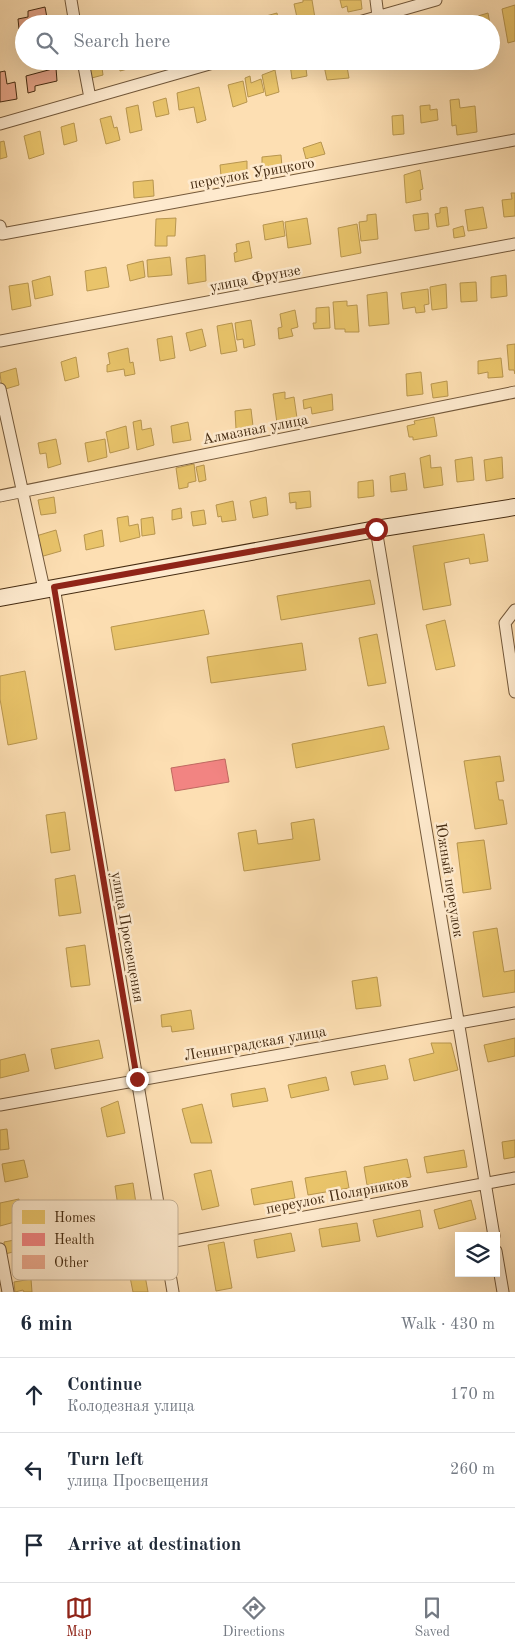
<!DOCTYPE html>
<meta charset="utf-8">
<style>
body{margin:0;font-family:"Old Standard TT",serif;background:#f2f2f3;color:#1f2937}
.controls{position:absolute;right:15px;bottom:15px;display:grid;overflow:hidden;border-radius:0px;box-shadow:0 5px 20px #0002}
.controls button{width:45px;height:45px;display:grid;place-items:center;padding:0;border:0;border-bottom:1px solid #e0e1e3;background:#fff;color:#1f2937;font:25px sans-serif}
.stop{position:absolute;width:15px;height:15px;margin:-11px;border:4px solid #8f2418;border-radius:50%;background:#fff}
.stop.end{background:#8f2418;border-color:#fff;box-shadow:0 1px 5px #0008}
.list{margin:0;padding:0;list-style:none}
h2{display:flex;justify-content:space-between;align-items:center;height:65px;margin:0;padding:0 20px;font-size:21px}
h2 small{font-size:16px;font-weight:400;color:#747a83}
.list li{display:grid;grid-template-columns:32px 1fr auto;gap:15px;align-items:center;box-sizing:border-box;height:75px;padding:0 20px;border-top:1px solid #e0e1e3}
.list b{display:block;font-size:19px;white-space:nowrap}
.list p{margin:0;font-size:16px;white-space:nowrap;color:#747a83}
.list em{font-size:16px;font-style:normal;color:#747a83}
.icon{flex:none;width:28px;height:28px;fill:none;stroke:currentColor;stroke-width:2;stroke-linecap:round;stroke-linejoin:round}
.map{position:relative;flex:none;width:515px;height:1292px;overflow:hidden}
.search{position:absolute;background:#fff;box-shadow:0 5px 20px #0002;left:15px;right:15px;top:15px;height:55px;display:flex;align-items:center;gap:12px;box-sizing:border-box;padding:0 18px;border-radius:28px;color:#747a83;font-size:19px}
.sheet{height:290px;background:#fff}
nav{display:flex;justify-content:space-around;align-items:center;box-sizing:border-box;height:70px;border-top:1px solid #e0e1e3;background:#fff;font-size:14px;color:#747a83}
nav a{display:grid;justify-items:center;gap:2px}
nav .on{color:#8f2418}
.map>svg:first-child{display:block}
</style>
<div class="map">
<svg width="515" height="1292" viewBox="0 0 515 1292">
<rect width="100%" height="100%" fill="#fddfb3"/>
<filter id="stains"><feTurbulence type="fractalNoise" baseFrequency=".004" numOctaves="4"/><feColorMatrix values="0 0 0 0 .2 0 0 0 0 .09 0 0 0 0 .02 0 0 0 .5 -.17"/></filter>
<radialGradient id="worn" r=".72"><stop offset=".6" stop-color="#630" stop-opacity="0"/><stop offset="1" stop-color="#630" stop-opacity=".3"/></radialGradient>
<path fill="#e9c46a" stroke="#b8964f" d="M303,0h9l3,18 -17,4 -4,-18 9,-2z
M340,0h21l1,9 -14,3 -1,-6 -5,2z
M515,5v36l-7,2 -6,-34z
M277,13l2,11h-23l-1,-5z
M488,13l2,11h-10l-2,-8z
M85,61h16l2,14 -15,4z
M118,61h16l1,6 -15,4z
M299,61h6l2,15 -15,3 -2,-15z
M323,61h23l3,17 -22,2z
M275,70l4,22 -13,4 -4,-21z
M250,76l1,7 10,-4 3,13 -16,5 -3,-19z
M243,81l4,21 -14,5 -5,-22z
M199,87l7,33 -9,3 -3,-16 -15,3 -2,-17z
M166,98l3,16 -13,3 -3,-15z
M459,99l1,9 15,-2 2,26 -20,3 -1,-10 -4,1 -2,-26z
M138,105l4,25 -12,3 -4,-25z
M430,105v5l7,-1 1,11 -17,3 -1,-17z
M403,115l1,19 -11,1 -1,-19z
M111,116l3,12 3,-1 3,13 -14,4 -6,-25z
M74,123l3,18 -13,4 -3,-18z
M40,131l4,23 -15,5 -5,-23z
M4,141l3,16 -7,2v-17z
M321,142l4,12 -19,5 -3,-11z
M281,155l1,12 -12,1v7l-8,1v-19z
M247,161v17l-19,3 -1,-6 -6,1 -1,-11z
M420,170l3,19 -3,1 1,10 -15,3 -2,-28z
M153,180l1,16 -20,2 -1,-16z
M511,193h4v23l-11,1 -2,-17 10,-1z
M447,207l2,18 -12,2 -2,-13 5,-1v-5z
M483,207l4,21 -19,3 -3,-21z
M428,213l1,16 -14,2 -2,-16z
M376,214l2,25 -17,2 -2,-19 8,-1v-6z
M176,218l-1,18h-8v10h-12l1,-27z
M307,218l4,26 -23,4 -3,-26z
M283,221l2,15 -20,4 -2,-15z
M357,224l4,29 -20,4 -3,-29z
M463,226l2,10 -11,2 -1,-9z
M249,241l3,17 -17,4 -1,-9 3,-1 -1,-8z
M205,255l1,26 -18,3 -2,-26z
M170,257l2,18 -24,2 -1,-17z
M143,261l2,16 -15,4 -3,-16z
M106,267l3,20 -22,4 -2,-20z
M506,275l1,21 -16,2v-21z
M50,276l3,19 -18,4 -3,-18z
M476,282l1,19 -16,1 -1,-19z
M28,283l3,23 -19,4 -3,-24z
M446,284l1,24 -15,2 -2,-23z
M428,289l1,15 -5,1 1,7 -9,1 -1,-6 -12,2 -2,-16z
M387,292l2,32 -20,2 -2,-31z
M347,301v5l10,-1 2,27h-14v-3h-10l-2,-27z
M329,307l1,21 -16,1 -1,-6h3v-15z
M295,310l3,17 -7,2 2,7 -14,3 -1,-11 4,-1 -2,-13z
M251,320l4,25 -11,3 -1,-9 -6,1 -2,-17z
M232,323l5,28 -16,3 -4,-28z
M202,329l4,17 -16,5 -4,-18z
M172,336l3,22 -15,3 -3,-22z
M515,344v30l-1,-4h-5l-2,-25z
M128,348l2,15 3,-1 2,12 -10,2 -1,-7 -17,3v-7l3,-1 -2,-11z
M76,357l3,20 -14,4 -4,-19z
M501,358l2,19 -15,1v-6l-10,2v-13z
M16,368l3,17 -17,5 -2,-17z
M421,372l2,22 -16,2 -1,-22z
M447,381l1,15 -15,2 -2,-14z
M285,392v7l9,-2 3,21 -20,5 -4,-29z
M332,394l1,16 -21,4 -1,-7 -7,2 -1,-9z
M251,409l2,17 -17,3 -1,-18z
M434,417l3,19 -24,4v-3h-4l-2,-11 8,-2 -1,-3z
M141,420l1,10 9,-2 3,17 -17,5 -4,-28z
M188,422l3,18 -18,3 -2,-17z
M126,426l3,22 -19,5 -4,-21z
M56,439l5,25 -13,4 -2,-15 -6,1 -2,-11z
M105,439l2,18 -19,5 -3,-19z
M430,455l1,13 10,-1 2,18 -19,3 -4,-30z
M472,457l2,23 -17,2 -2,-22z
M502,457l1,21 -17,3 -2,-21z
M194,464l2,17 -8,2v4l-9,2 -3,-21z
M204,465l2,15 -7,2 -3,-15z
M405,473l2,17 -16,2 -1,-16z
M373,480l1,16 -16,2v-16z
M310,491l1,16 -15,2v-7l-6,1 -1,-10z
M54,497l2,16 -15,2 -3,-15z
M266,497l2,18 -15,3 -3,-17z
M233,501l3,19 -14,2 -1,-6 -3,1 -2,-12z
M181,508l1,10 -10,2v-10z
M204,510l2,14 -13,2 -2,-14z
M128,516l1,10 9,-2 2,13 -20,5 -3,-24z
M153,517l2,17 -13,2 -1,-17z
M56,530l5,21 -21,6 -4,-21z
M102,530l2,16 -18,4 -2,-15z
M484,534l4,27 -18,3 -1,-6 -25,5 7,42 -28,5 -10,-64z
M370,580l5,24 -94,16 -4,-24z
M204,610l5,24 -94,16 -4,-23z
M445,620l10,46 -19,4 -10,-45z
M377,634l9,49 -18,3 -9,-48z
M302,643l4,27 -95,13 -4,-26z
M25,671l12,68 -29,6 -8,-46v-23z
M384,726l5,23 -93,19 -4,-24z
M500,756l4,25 -8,1 3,18h4l4,24 -32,5 -11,-68z
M65,812l5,38 -19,3 -5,-38z
M314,819l6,41 -76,11 -6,-38 18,-3 2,14 35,-5 -2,-16z
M484,840l7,49 -28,4 -6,-50z
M75,875l6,38 -22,3 -4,-37z
M497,928l7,44 11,-2v22l-32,5 -10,-65z
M85,945l5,40 -19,2 -5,-39z
M377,977l4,29 -25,3 -4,-28z
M191,1010l3,19 -22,3 -1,-6 -9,1 -1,-12z
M515,1038v18l-27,6 -4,-17z
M99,1040l4,18 -48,11 -4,-20z
M431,1043h20l7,27 -44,11 -5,-22 25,-6z
M25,1054l4,17 -29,7v-18z
M385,1065l3,14 -34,6 -3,-13z
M326,1077l3,13 -38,8 -3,-13z
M265,1088l3,13 -35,6 -2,-13z
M118,1101l7,32 -18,4 -6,-29z
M202,1104l10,39h-21l-9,-34z
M7,1129l2,20 -9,1v-20z
M515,1140v17l-11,2 -2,-17z
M464,1150l3,17 -40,6 -3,-16z
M407,1159l4,18 -44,8 -3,-18z
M24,1160l4,17 -23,5 -3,-18z
M211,1170l8,36 -17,4 -8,-36z
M346,1171l3,17 -41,7 -3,-17z
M292,1181l3,17 -41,7 -3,-16z
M133,1183l6,41 -18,3 -6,-41z
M19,1199l3,21 -22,6v-23z
M471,1200l5,19 -37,10 -5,-19z
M420,1210l3,17 -46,10 -4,-17z
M357,1223l3,18 -38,6 -3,-18z
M291,1233l4,18 -38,7 -3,-18z
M25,1238l1,10 4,-1 3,17 -18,4 -2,-16 -8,2 -1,-12z
M224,1242l8,46 -16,3 -8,-46z
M142,1259l6,33h-15l-6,-30z
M31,1279l1,13h-8l-1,-2 -8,2 -1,-10z"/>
<path fill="#f28482" stroke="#be6960" d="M225,759l4,23 -54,9 -4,-23z"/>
<path fill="#eba98d" stroke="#452b11" d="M45,7l3,16 -24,1v4l-5,1 -1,-10 10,-2v-6z
M56,68l1,13 -22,5v5l-7,2 -2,-17z
M5,71l2,13 8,-2 2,17 -17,3v-30z"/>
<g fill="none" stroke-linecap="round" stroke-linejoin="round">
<defs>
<path id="minor" d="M71,0l4,24
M376,0l2,16
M352,24l84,-24
M83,61l7,37
M0,124l220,-63
M0,226l2,8 513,-94
M0,341l515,-97
M0,389l44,200
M0,496l515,-104
M376,529l118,707
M54,587l119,705
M515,610l-10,13 10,69
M0,1105l515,-92
M164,1243l351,-65
M0,1249l8,43
M496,1251l7,41"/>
<path id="secondary" d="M0,598l376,-69 139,-22"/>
</defs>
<use href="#minor" stroke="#73583a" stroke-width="13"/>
<use href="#secondary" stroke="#452b11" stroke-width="18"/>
<use href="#minor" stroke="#feeace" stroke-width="11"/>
<use href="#secondary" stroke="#feeace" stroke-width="16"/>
</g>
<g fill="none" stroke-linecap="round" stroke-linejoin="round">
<path stroke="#8f2418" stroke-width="6" d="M137,1079l-83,-492 322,-58"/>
</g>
<g text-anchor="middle" stroke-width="5" stroke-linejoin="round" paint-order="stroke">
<g font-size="15" fill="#452b11" stroke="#feeace">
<text transform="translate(252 173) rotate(-10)" y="5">переулок Урицкого</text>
<text transform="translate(255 278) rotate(-11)" y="5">улица Фрунзе</text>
<text transform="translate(255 429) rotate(-11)" y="5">Алмазная улица</text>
<text transform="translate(450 880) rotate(81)" y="5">Южный переулок</text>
<text transform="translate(128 937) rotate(80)" y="5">улица Просвещения</text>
<text transform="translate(255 1043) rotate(-10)" y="5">Ленинградская улица</text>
<text transform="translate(337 1195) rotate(-11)" y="5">переулок Полярников</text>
</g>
</g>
<rect x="12" y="1200" width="166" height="80" rx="8" fill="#feeace" stroke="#c6b195" stroke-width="1"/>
<rect x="22" y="1210" width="23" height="14" fill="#e9c46a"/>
<rect x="22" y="1233" width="23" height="13" fill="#f28482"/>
<rect x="22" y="1255" width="23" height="14" fill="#eba98d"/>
<g font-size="14" fill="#452b11">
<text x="54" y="1222">Homes</text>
<text x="54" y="1244">Health</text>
<text x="54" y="1267">Other</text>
</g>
<rect width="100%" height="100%" filter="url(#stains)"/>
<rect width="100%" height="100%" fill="url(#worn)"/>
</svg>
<div class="controls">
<button><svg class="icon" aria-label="layers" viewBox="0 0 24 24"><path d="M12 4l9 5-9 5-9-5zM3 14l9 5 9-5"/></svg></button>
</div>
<div class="stop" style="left:376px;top:529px"></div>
<div class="stop end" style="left:137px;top:1079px"></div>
<div class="search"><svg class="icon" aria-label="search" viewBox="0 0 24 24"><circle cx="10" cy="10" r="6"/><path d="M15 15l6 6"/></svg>Search here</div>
</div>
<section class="sheet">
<h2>6 min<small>Walk · 430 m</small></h2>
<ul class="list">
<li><svg class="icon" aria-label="ahead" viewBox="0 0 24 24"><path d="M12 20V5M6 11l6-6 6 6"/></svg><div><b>Continue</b><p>Колодезная улица</p></div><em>170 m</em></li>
<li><svg class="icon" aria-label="left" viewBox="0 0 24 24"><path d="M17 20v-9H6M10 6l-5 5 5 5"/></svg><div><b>Turn left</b><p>улица Просвещения</p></div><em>260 m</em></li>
<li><svg class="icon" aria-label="arrive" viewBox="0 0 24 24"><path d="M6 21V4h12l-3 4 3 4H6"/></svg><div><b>Arrive at destination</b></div></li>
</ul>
</section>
<nav>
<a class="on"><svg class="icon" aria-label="map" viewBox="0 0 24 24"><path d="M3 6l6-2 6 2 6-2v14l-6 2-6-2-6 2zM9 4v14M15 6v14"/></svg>Map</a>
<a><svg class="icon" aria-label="directions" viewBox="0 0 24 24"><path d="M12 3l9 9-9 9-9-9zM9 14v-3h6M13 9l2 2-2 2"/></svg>Directions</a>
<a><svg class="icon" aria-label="saved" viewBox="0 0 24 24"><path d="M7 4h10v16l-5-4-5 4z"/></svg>Saved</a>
</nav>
